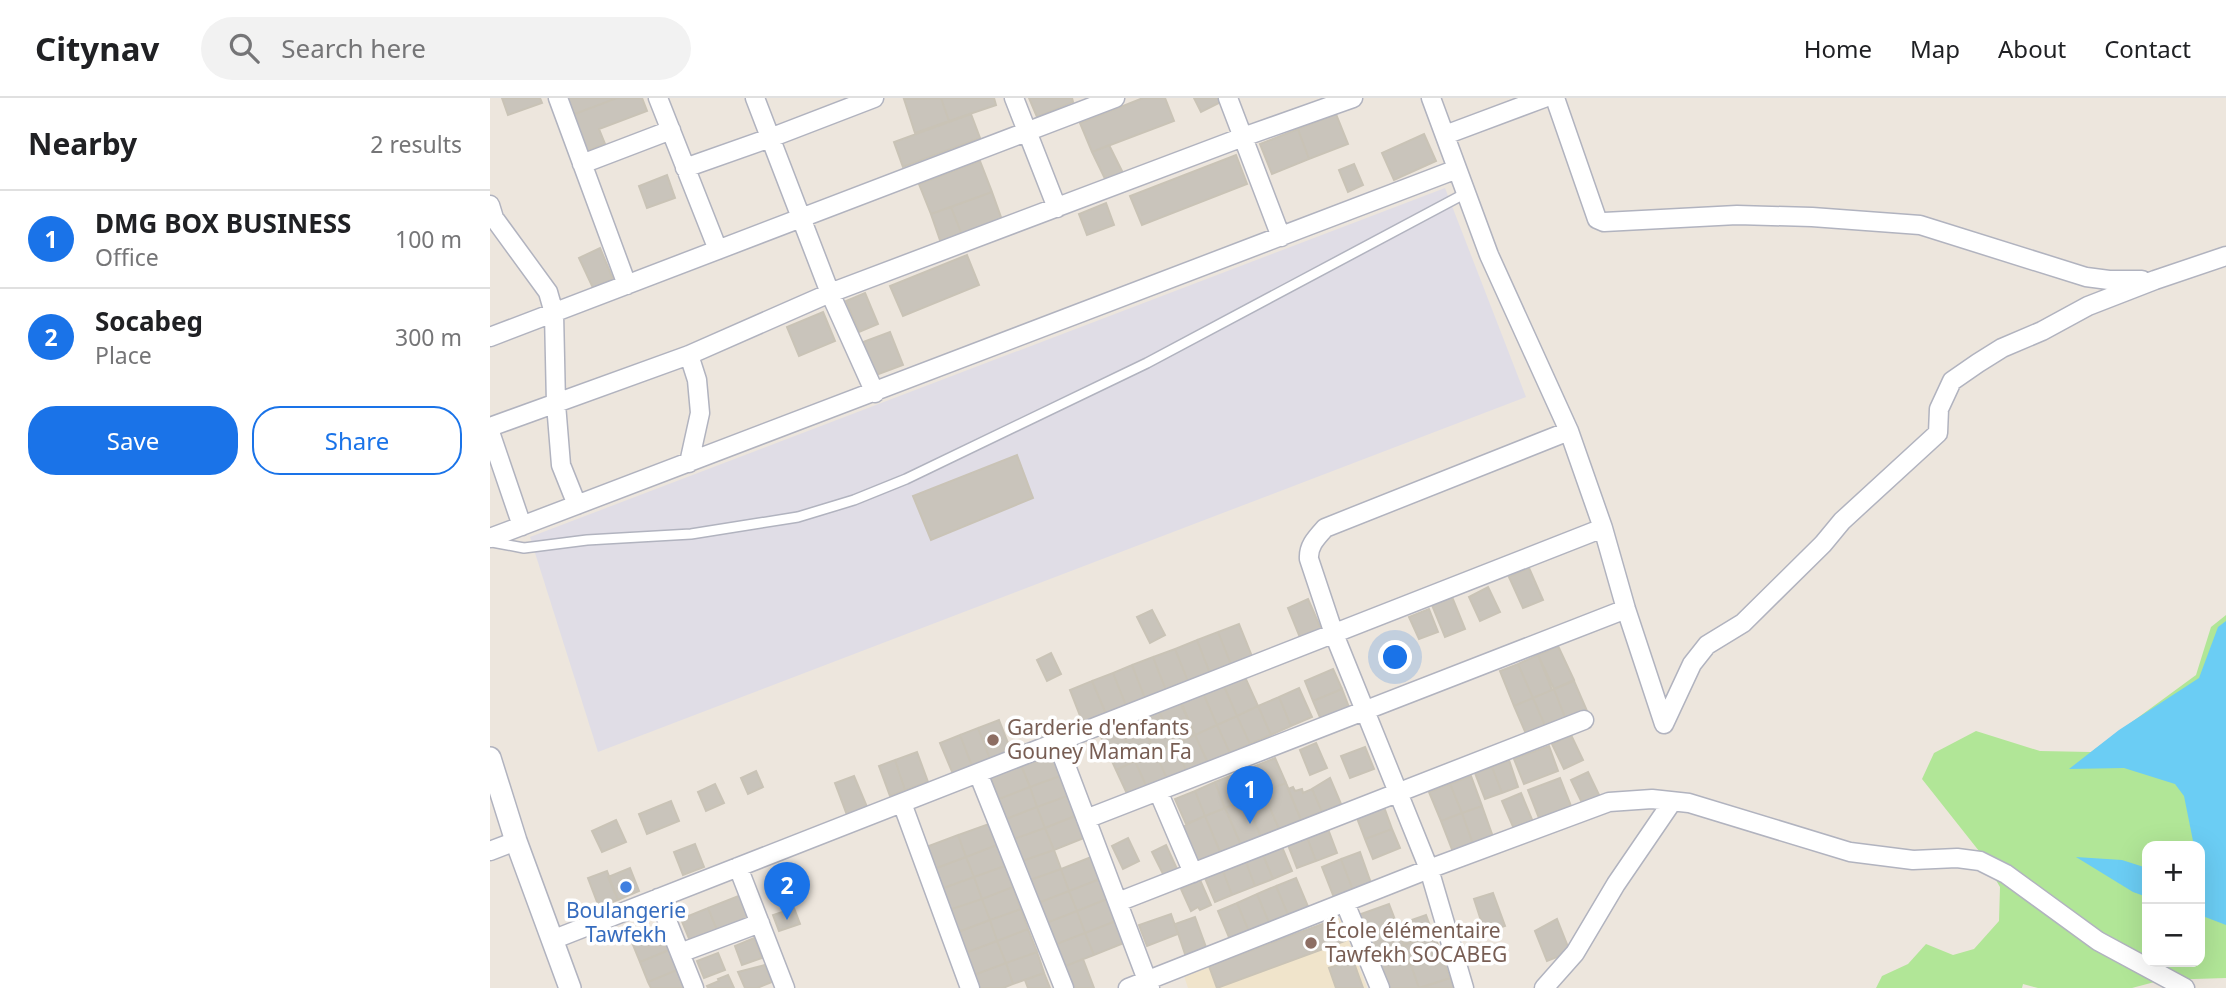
<!DOCTYPE html>
<meta charset="utf-8">
<style>
body{margin:0;font-family:"Noto Sans",sans-serif;background:#f2f2f2;color:#202124}
.controls{position:absolute;right:21px;bottom:21px;display:grid;overflow:hidden;border-radius:14px;box-shadow:0 7px 28px #0002}
.controls button{width:63px;height:63px;display:grid;place-items:center;padding:0;border:0;border-bottom:2px solid #e0e0e0;background:#fff;color:#202124;font:35px sans-serif}
.you{position:absolute;left:906px;top:560px;width:24px;height:24px;margin:-18px;border:5px solid #fff;border-radius:50%;background:#1a73e8;box-shadow:0 0 0 10px #1a73e833}
.badge{display:grid;place-items:center;width:46px;height:46px;border-radius:50%;background:#1a73e8;color:#fff;font-size:23px;font-weight:700}
.pin{position:absolute;translate:-50% -58px;filter:drop-shadow(0 2px 4px #0008)}
.pin::after{content:'';position:absolute;top:37px;width:24px;height:21px;background:inherit;clip-path:polygon(0 0,100% 0,50% 100%)}
.list{margin:0;padding:0;list-style:none}
h2{display:flex;justify-content:space-between;align-items:center;height:91px;margin:0;padding:0 28px;font-size:30px}
h2 small{font-size:23px;font-weight:400;color:#757577}
.list li{display:grid;grid-template-columns:46px 1fr auto;gap:21px;align-items:center;box-sizing:border-box;height:98px;padding:0 28px;border-top:2px solid #e0e0e0}
.list b{display:block;font-size:26px;white-space:nowrap}
.list p{margin:0;font-size:23px;white-space:nowrap;color:#757577}
.list em{font-size:23px;font-style:normal;color:#757577}
.actions{display:flex;gap:14px;padding:21px 28px}
.actions a{flex:1;padding:16px 0;border:2px solid #1a73e8;border-radius:28px;text-align:center;font-size:24px;color:#1a73e8}
.actions .main{background:#1a73e8;color:#fff}
.icon{flex:none;width:38px;height:38px;fill:none;stroke:currentColor;stroke-width:2;stroke-linecap:round;stroke-linejoin:round}
.map{position:relative;flex:none;width:1736px;height:890px;overflow:hidden}
header{display:flex;align-items:center;gap:42px;box-sizing:border-box;height:98px;padding:0 35px;background:#fff;border-bottom:2px solid #e0e0e0}
header strong{font-size:33px}
nav{display:flex;gap:38px;margin-inline-start:auto;font-size:24px}
.search{width:490px;height:63px;background:#f2f2f2;display:flex;align-items:center;gap:18px;box-sizing:border-box;padding:0 24px;border-radius:38px;color:#757577;font-size:26px}
main{display:flex}
aside{flex:1;background:#fff}
.map>svg:first-child{display:block}
</style>
<header>
<strong>Citynav</strong>
<div class="search"><svg class="icon" aria-label="search" viewBox="0 0 24 24"><circle cx="10" cy="10" r="6"/><path d="M15 15l6 6"/></svg>Search here</div>
<nav><a>Home</a><a>Map</a><a>About</a><a>Contact</a></nav>
</header>
<main>
<aside>
<h2>Nearby<small>2 results</small></h2>
<ul class="list">
<li><span class="badge">1</span><div><b>DMG BOX BUSINESS</b><p>Office</p></div><em>100 m</em></li>
<li><span class="badge">2</span><div><b>Socabeg</b><p>Place</p></div><em>300 m</em></li>
</ul>
<div class="actions"><a class="main">Save</a><a>Share</a></div>
</aside>
<div class="map">
<svg width="1736" height="890" viewBox="0 0 1736 890">
<rect width="100%" height="100%" fill="#ede6dd"/>
<path fill="#e0dde6" d="M955,90l81,209 -928,355 -68,-215z"/>
<path fill="#f0e4cb" d="M850,820l27,70h-179l-4,-12z"/>
<path fill="#b1e697" fill-rule="evenodd" d="M1736,517v363l-64,2 -30,8h-94l-15,-4 -1,4h-146l6,-12 26,-12 18,-20 27,11 21,-6 25,-28 1,-34 -21,-36 -57,-72 12,-26 42,-22 64,20 51,1 105,-77 15,-48zM1657,748h53v116h-53z"/>
<path fill="#6bcdf4" d="M1736,523v304l-26,-10v-69h-6l-10,-50 -9,-12 -51,-16 -55,1 50,-39 80,-52 19,-51z
M1586,759l46,3 25,8v29l-14,-5z"/>
<path fill="#c9c4bb" stroke="#c9c3b6" stroke-width="2" d="M12,0h38l2,5 -34,12z
M75,0h52l-45,17z
M127,0h25l5,13 -48,18 6,15 -19,7 -14,-36z
M451,0h53l2,7 -47,16z
M451,0l8,23 -34,12 -11,-34z
M539,0h43l1,4 -36,15z
M653,0h22l9,23 -82,31 -12,-29z
M704,0h24l3,4 -20,10z
M481,16l9,24 -77,29 -9,-25z
M846,16l12,30 -39,15 -11,-30z
M808,31l11,30 -37,15 -12,-30z
M934,36l12,27 -42,19 -12,-27z
M619,47l15,30 -17,8 -15,-31z
M746,57l11,29 -105,41 -12,-29z
M490,63l12,31 -61,22 -12,-30z
M864,66l9,21 -15,7 -9,-22z
M177,77l8,23 -28,10 -8,-22z
M502,94l10,28 -40,15 -11,-28z
M616,105l8,22 -27,10 -8,-21z
M461,109l11,28 -21,8 -10,-29z
M110,150l13,31 -20,9 -14,-30z
M477,157l12,30 -76,31 -13,-30z
M375,195l13,31 -19,8 -13,-31z
M333,214l12,29 -36,15 -12,-29z
M400,234l13,33 -27,10 -13,-33z
M527,357l16,43 -102,42 -18,-44z
M1039,470l14,32 -20,8 -14,-31z
M998,489l12,25 -20,9 -11,-24z
M962,499l13,32 -20,8 -13,-32z
M818,501l14,32 -21,9 -13,-32z
M939,511l9,23 -19,7 -10,-22z
M662,512l13,25 -15,8 -13,-26z
M749,526l14,35 -21,8 -14,-35z
M728,534l14,35 -21,9 -14,-36z
M707,542l14,36 -22,8 -14,-35z
M1068,548l16,34 -20,9 -16,-34z
M685,551l14,35 -22,9 -14,-36z
M561,555l10,21 -14,7 -10,-21z
M1048,557l14,35 -19,8 -15,-34z
M663,559l14,36 -21,8 -14,-36z
M1028,566l15,34 -19,8 -14,-35z
M642,567l14,36 -19,7 -14,-35z
M843,571l9,20 -29,12 -8,-20z
M623,575l14,35 -20,8 -15,-35z
M754,577l14,31 -21,10 -14,-32z
M602,583l15,35 -23,10 -14,-36z
M1084,583l13,30 -21,9 -12,-31z
M733,586l14,32 -20,9 -14,-32z
M809,590l13,29 -21,9 -12,-29z
M852,591l8,21 -28,12 -9,-21z
M1064,591l12,31 -20,8 -13,-30z
M713,595l14,32 -22,10 -14,-33z
M789,599l12,29 -20,9 -13,-29z
M1043,600l13,30 -19,8 -13,-30z
M690,604l15,33 -21,9 -15,-33z
M768,608l13,29 -21,9 -13,-28z
M669,613l15,33 -19,8 -15,-32z
M747,618l13,28 -20,9 -13,-28z
M509,622l12,31 -21,8 -12,-31z
M650,622l15,32 -20,9 -15,-33z
M727,627l13,28 -22,10 -13,-28z
M488,630l12,31 -18,7 -12,-31z
M630,630l15,33 -19,9 -15,-33z
M470,637l12,31 -19,8 -13,-31z
M705,637l13,28 -21,9 -13,-28z
M1081,637l12,25 -19,9 -12,-25z
M826,645l11,25 -17,7 -10,-25z
M684,646l13,28 -19,9 -13,-29z
M1059,648l9,25 -34,13 -10,-25z
M875,649l9,22 -24,9 -9,-22z
M427,654l11,30 -23,8 -10,-30z
M665,654l13,29 -20,9 -13,-29z
M562,656l8,22 -30,11 -9,-22z
M785,660l11,25 -23,9 -10,-25z
M405,662l10,30 -15,6 -11,-30z
M1019,662l9,27 -16,6 -10,-26z
M645,663l13,29 -19,8 -13,-28z
M531,667l9,22 -31,12 -9,-22z
M763,669l10,25 -18,8 -10,-26z
M1002,669l10,26 -17,6 -10,-26z
M266,673l7,16 -15,7 -7,-16z
M1098,674l13,27 -17,8 -13,-27z
M745,676l10,26 -20,8 -10,-26z
M364,678l13,31 -20,8 -12,-32z
M570,678l7,20 -30,11 -7,-20z
M981,678l11,30 -20,7 -12,-29z
M840,680l11,26 -19,8 -10,-23z
M1070,680l11,28 -32,12 -11,-28z
M725,684l10,26 -20,8 -10,-25z
M796,685l15,37 -22,9 -16,-37z
M225,686l9,19 -18,8 -8,-19z
M960,686l12,29 -21,8 -12,-29z
M540,689l7,20 -31,12 -7,-20z
M803,689l2,4 7,-2 1,4 9,-4 10,23 -21,8 -13,-31z
M705,693l10,25 -19,8 -11,-25z
M773,694l16,37 -18,8 -16,-37z
M1031,695l12,29 -19,7 -12,-28z
M577,698l8,20 -30,12 -8,-21z
M755,702l16,37 -20,8 -16,-37z
M181,703l8,20 -32,13 -8,-20z
M992,708l11,31 -20,7 -11,-31z
M547,709l8,21 -31,11 -8,-20z
M894,709l8,22 -27,10 -8,-21z
M735,710l16,37 -20,9 -16,-38z
M972,715l11,31 -20,8 -12,-31z
M585,718l9,22 -30,12 -9,-22z
M715,718l16,38 -23,9 -15,-37z
M126,722l10,22 -24,10 -10,-21z
M499,726l8,21 -31,12 -8,-22z
M555,730l9,22 -32,11 -8,-22z
M838,731l9,24 -21,8 -9,-24z
M902,731l8,19 -27,11 -8,-20z
M468,737l8,22 -32,12 -8,-22z
M817,739l9,24 -19,7 -9,-23z
M638,740l11,23 -16,8 -11,-23z
M205,746l9,23 -21,8 -9,-23z
M507,747l8,21 -31,11 -8,-20z
M676,747l11,24 -13,7 -12,-24z
M792,749l10,24 -19,8 -10,-24z
M564,752l7,19 -31,11 -8,-19z
M870,754l12,34 -18,7 -13,-34z
M773,757l10,24 -18,7 -9,-24z
M476,759l8,20 -33,12 -7,-20z
M601,759l9,22 -31,12 -8,-22z
M851,761l13,34 -19,7 -13,-33z
M756,764l9,24 -23,9 -9,-24z
M515,768l8,21 -31,12 -8,-22z
M140,770l9,23 -21,9 -10,-23z
M571,771l8,22 -31,12 -8,-23z
M117,773l11,29 -19,7 -11,-29z
M733,773l9,24 -17,7 -10,-24z
M484,779l8,22 -33,11 -8,-21z
M806,780l13,31 -20,8 -13,-31z
M610,781l7,20 -30,12 -8,-20z
M710,782l11,25 -11,5 -2,-3 -7,4 -10,-22z
M786,788l13,31 -19,8 -13,-31z
M523,789l8,22 -31,11 -8,-21z
M579,793l8,20 -31,12 -8,-20z
M1003,795l12,33 -20,7 -11,-34z
M767,796l13,31 -20,9 -13,-31z
M251,797l9,22 -33,13 -9,-22z
M492,801l8,21 -32,12 -9,-22z
M617,801l9,22 -31,12 -8,-22z
M747,805l13,31 -19,8 -13,-31z
M899,806l8,21 -31,11 -8,-21z
M218,810l9,22 -27,11 -9,-22z
M304,810l6,16 -21,7 -6,-16z
M531,811l7,20 -31,12 -7,-21z
M587,813l8,22 -31,12 -8,-22z
M681,816l7,20 -31,12 -8,-21z
M936,817l7,19 -29,11 -7,-20z
M705,819l12,33 -21,7 -11,-33z
M846,821l9,22 -128,47 -8,-22z
M1067,821l13,33 -23,9 -12,-30z
M500,822l7,21 -32,12 -7,-21z
M626,823l8,22 -30,12 -9,-22z
M907,827l7,20 -31,10 -7,-19z
M170,830l9,22 -29,12 -9,-22z
M538,831l9,23 -31,11 -9,-22z
M595,835l9,22 -31,12 -9,-22z
M944,836l16,44 -31,10 -15,-43z
M264,840l8,20 -20,7 -7,-19z
M507,843l9,22 -32,12 -9,-22z
M914,847l15,43h-33l-12,-33z
M179,852l8,20 -29,12 -8,-20z
M547,854l7,21 -31,11 -7,-21z
M228,855l7,17 -21,8 -7,-17z
M593,861l11,29h-23l-8,-21z
M863,862l10,28h-27l-7,-20z
M516,865l7,21 -10,4h-25l-4,-13z
M275,867l7,17 -15,6h-12l-7,-16z
M187,872l8,18h-34l-3,-6z
M554,875l6,15h-22l-3,-8z
M238,877l6,13h-26l-1,-2 12,-5 -1,-2z
M960,880l4,10h-33z"/>
<g fill="none" stroke-linecap="round" stroke-linejoin="round">
<defs>
<path id="service" d="M2,444l32,6 63,-8 104,-6 107,-17 56,-17 52,-21 241,-116 319,-170"/>
<path id="minor" d="M68,0l69,187
M168,0l60,152
M265,0l75,195 45,100
M524,0l43,110
M738,0l53,139
M941,0l58,157 80,176 34,97 23,81 38,115 28,-60 15,-19 36,-22 80,-79 19,-23 96,-88 1,-24 13,-28 26,-18 24,-15 40,-17 46,-25 67,-26 71,-24
M1065,0l42,121 7,3 133,-7 75,2 108,8 166,52 23,3h33
M955,37l99,-37
M92,66l89,-34
M195,70l85,-30 104,-40
M0,107l4,13 54,74 6,21 2,91 5,61 16,40
M0,239l625,-239
M0,329l199,-72 141,-62 413,-156 110,-39
M0,334l32,94
M199,365l11,-50 -3,-33 -8,-25
M0,440l967,-369
M567,644l93,246
M488,675l86,215
M668,693l35,82
M412,705l68,185
M596,721l540,-210
M0,753l26,-10
M248,769l47,121
M168,800l36,90
M628,804l466,-182
M855,805l35,85
M62,842l1051,-412
M190,855l80,-30
M638,890l301,-119 180,-67 43,-3 37,4 161,49 63,8 44,-2 23,3 26,13 92,67 87,47
M974,890l-35,-119 -95,-235 -25,-75c-1,-13 7,-21 16,-31l244,-97
M1054,890l31,-35 41,-69 56,-82"/>
<path id="tertiary" d="M0,660l26,83 54,147"/>
</defs>
<use href="#service" stroke="#b1b3bf" stroke-width="12"/>
<use href="#minor" stroke="#b1b3bf" stroke-width="21"/>
<use href="#tertiary" stroke="#b1b3bf" stroke-width="24"/>
<use href="#service" stroke="#fff" stroke-width="9"/>
<use href="#minor" stroke="#fff" stroke-width="18"/>
<use href="#tertiary" stroke="#fff" stroke-width="21"/>
</g>
<g fill="#8d6e63" stroke="#fff" stroke-width="2.5">
<circle cx="503" cy="642" r="7"/>
<circle cx="821" cy="845" r="7"/>
</g>
<circle fill="#3f7fe0" stroke="#fff" stroke-width="2.5" cx="136" cy="789" r="7"/>
<g text-anchor="middle" stroke-width="7" stroke-linejoin="round" paint-order="stroke">
<g font-size="21" fill="#785e54" stroke="#fff" text-anchor="start">
<text x="517" y="637">Garderie d'enfants<tspan x="517" dy="24">Gouney Maman Fa</tspan></text>
<text x="835" y="840">École élémentaire<tspan x="835" dy="24">Tawfekh SOCABEG</tspan></text>
</g>
<g font-size="21" fill="#366cbe" stroke="#fff">
<text x="136" y="820">Boulangerie<tspan x="136" dy="24">Tawfekh</tspan></text>
</g>
</g>
</svg>
<div class="controls">
<button>+</button>
<button>−</button>
</div>
<div class="you"></div>
<div class="pin badge" style="left:760px;top:726px">1</div>
<div class="pin badge" style="left:297px;top:822px">2</div>
</div>
</main>
